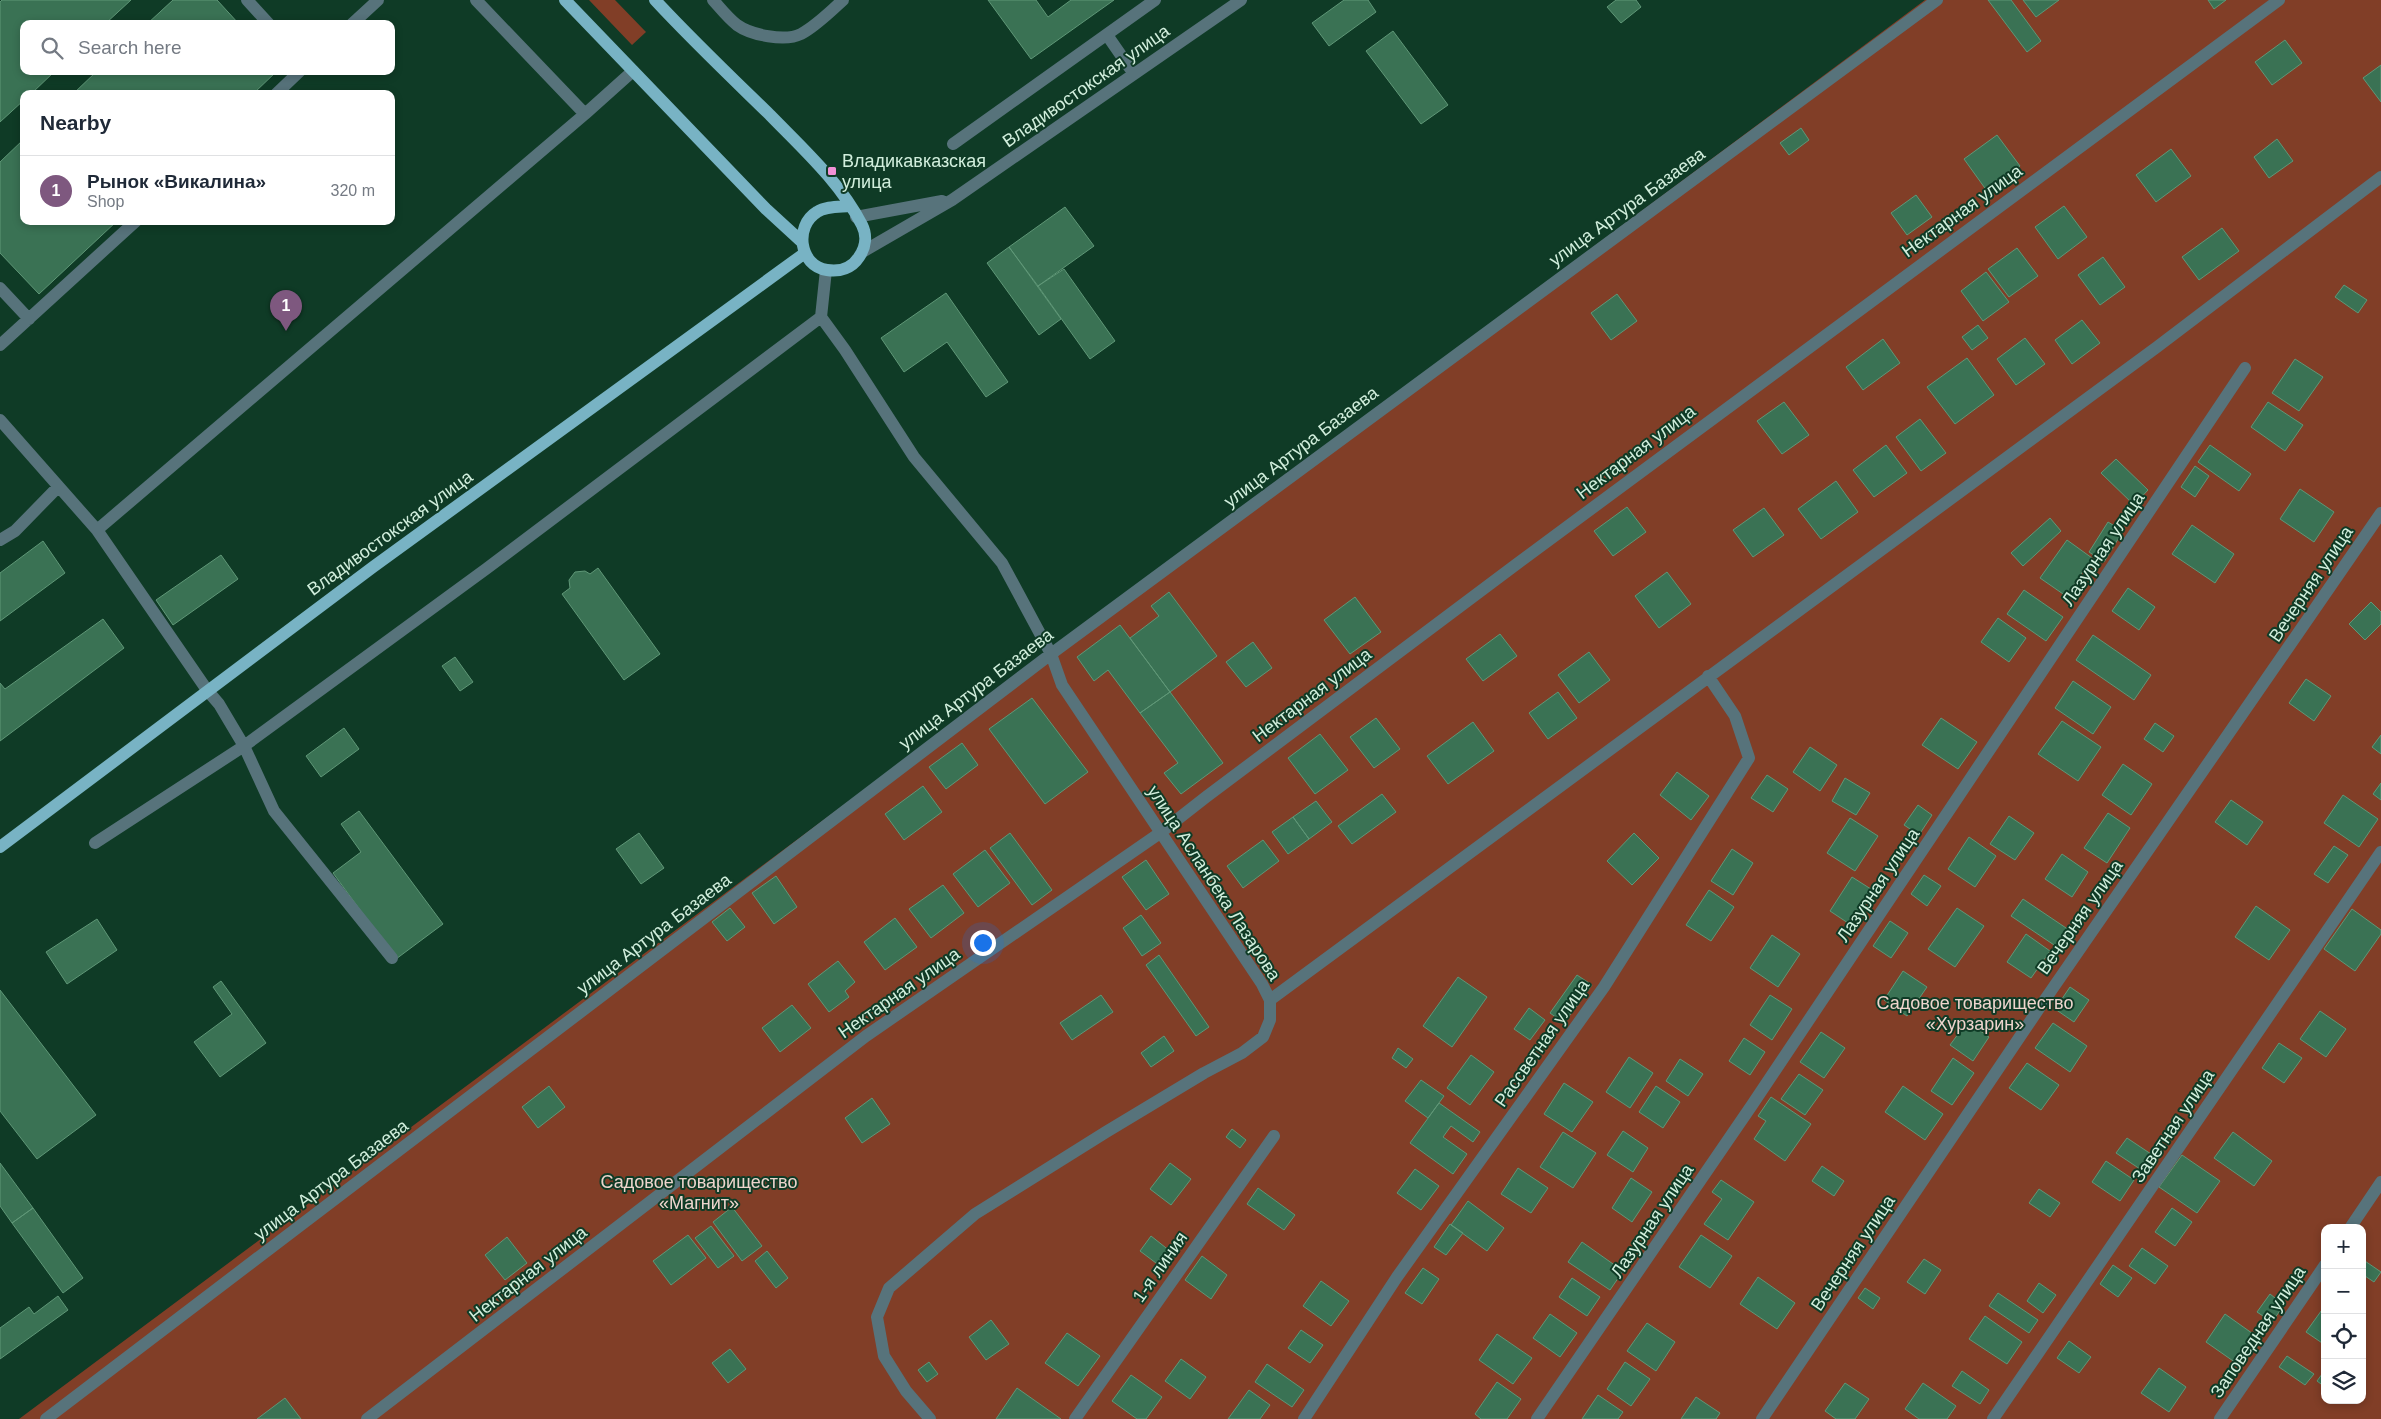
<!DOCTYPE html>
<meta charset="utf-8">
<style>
body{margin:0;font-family:Arial,sans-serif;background:#f6f6f7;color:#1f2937}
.controls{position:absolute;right:15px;bottom:15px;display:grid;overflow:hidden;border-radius:10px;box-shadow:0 2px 8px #0003}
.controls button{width:45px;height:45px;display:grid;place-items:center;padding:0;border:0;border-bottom:1px solid #e0e1e3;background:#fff;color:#1f2937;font:25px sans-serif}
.you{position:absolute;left:982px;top:942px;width:18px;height:18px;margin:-12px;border:4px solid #fff;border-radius:50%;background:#1a73e8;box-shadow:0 0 0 8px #1a73e833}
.badge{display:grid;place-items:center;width:32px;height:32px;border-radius:50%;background:#7e587f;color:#fff;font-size:16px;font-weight:700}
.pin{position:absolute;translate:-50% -41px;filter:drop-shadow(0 1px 2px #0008)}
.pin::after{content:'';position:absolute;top:26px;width:18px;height:15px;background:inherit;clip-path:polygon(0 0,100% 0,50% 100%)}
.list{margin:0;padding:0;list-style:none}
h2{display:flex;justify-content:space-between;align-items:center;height:65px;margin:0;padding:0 20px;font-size:21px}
h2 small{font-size:16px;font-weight:400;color:#747a83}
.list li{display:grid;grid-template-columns:32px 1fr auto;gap:15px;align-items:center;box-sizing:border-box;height:70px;padding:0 20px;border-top:1px solid #e0e1e3}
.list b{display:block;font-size:19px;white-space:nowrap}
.list p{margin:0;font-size:16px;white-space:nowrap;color:#747a83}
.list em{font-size:16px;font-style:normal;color:#747a83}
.icon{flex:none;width:28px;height:28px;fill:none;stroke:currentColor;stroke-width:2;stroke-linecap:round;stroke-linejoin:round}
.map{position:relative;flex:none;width:2381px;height:1419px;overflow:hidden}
.search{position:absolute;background:#fff;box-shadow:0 2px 8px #0003;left:20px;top:20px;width:375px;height:55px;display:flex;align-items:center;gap:12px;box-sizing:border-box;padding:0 18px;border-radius:10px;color:#747a83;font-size:19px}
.panel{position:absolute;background:#fff;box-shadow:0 2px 8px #0003;left:20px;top:90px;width:375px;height:135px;border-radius:10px}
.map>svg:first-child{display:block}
</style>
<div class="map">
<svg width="2381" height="1419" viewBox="0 0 2381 1419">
<rect width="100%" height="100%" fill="#0f3b26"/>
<path fill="#813e27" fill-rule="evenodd" d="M589,0h26l31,32 -14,13z
M1925,0h456v1419h-2362zM2325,1228h37v172h-37z"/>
<path fill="#3a7254" stroke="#5f9777" d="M2,0h129l-26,24h-81v47h31l-24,23h-7v6l-24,22v-120z
M173,0h44l22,24h-92z
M988,0h48l12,17 23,-17h43l-83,59z
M1344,0h24l8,12 -47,34 -17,-23z
M1616,0h20l5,7 -20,16 -14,-16z
M1988,0h23l30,41 -14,11z
M2023,0h36l-23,17z
M2208,0h18l-12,9z
M1393,31l55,74 -27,19 -55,-73z
M2285,40l17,23 -30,22 -17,-23z
M2381,65v37l-18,-24z
M97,71h180l-24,23h-180z
M1801,128l8,12 -20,15 -9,-12z
M1997,135l23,31 -33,25 -23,-32z
M24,139v82h93l-78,73 -39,-41v-91z
M2277,139l16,22 -24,17 -15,-21z
M2171,149l20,27 -35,26 -20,-27z
M1916,195l16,22 -25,18 -16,-22z
M2064,206l23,31 -29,22 -23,-32z
M1065,207l29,39 -56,40 -29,-39z
M2222,228l17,23 -40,29 -17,-23z
M1009,247l52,72 -22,16 -52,-72z
M2017,248l21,28 -29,21 -21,-28z
M2103,257l22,30 -25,18 -22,-30z
M1064,269l51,72 -25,18 -52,-73z
M1986,272l23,30 -26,19 -22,-30z
M2344,285l23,15 -9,13 -23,-16z
M946,293l62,89 -22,15 -39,-55 -43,30 -23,-34z
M1617,294l20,27 -26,19 -20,-27z
M2082,320l18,23 -28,21 -17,-24z
M1978,325l10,13 -16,12 -10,-13z
M2025,338l20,26 -29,21 -19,-26z
M1883,339l17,24 -37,27 -17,-23z
M1967,358l27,37 -39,29 -28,-37z
M2295,359l28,18 -24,34 -27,-18z
M1784,402l25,33 -27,19 -25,-33z
M2268,402l35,23 -18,26 -34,-24z
M1920,419l26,34 -25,18 -25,-34z
M1886,445l21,28 -33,24 -21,-27z
M2210,445l41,29 -12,17 -41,-29z
M2116,459l32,31 -14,15 -33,-32z
M2195,466l14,10 -14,21 -14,-10z
M1836,481l22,31 -37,27 -23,-30z
M2300,489l34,23 -20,30 -34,-23z
M1627,507l19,25 -33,24 -19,-25z
M1764,508l20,27 -31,22 -20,-27z
M2050,518l11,13 -38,35 -12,-13z
M2108,522l15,9 -19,31 -15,-10z
M2192,525l42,29 -19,29 -43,-29z
M2067,540l25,18 -26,38 -26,-18z
M43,541l22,32 -65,48v-48z
M221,555l17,24 -65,46 -17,-25z
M598,568l62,86 -36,26 -62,-86 8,-6 -1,-8 6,-8 10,-1 5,3z
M1667,572l24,32 -32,24 -24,-32z
M2128,588l27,19 -16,23 -27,-19z
M2024,590l39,27 -17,24 -39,-27z
M1169,592l48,64 -47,36 -40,-54 29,-22 -8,-10z
M1355,597l26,35 -31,22 -26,-34z
M2371,602l10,10v12l-16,16 -16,-16z
M1998,618l28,20 -17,24 -28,-20z
M103,619l21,29 -124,93v-58l5,6z
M1120,625l50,67 -30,21 -32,-43 -14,11 -17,-24z
M1500,634l17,22 -34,25 -17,-22z
M2093,635l58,40 -17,25 -58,-40z
M1253,642l19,26 -26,19 -20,-25z
M1589,652l21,28 -31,23 -21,-28z
M455,657l18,25 -13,9 -18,-25z
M2306,679l25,17 -17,25 -25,-18z
M2073,681l38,26 -18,27 -38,-26z
M1170,692l53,71 -42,31 -17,-21 14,-10 -38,-50z
M1558,692l19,26 -29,21 -19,-26z
M1032,698l56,74 -43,32 -56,-75z
M1376,718l24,31 -26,19 -24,-31z
M1941,718l36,24 -19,27 -36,-24z
M2062,721l39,26 -23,34 -40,-27z
M1473,722l21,29 -46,33 -21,-28z
M2155,723l19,13 -11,16 -19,-13z
M344,728l15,21 -38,28 -15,-21z
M1320,734l28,36 -33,24 -27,-36z
M2381,735v19l-9,-7z
M962,743l16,22 -32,24 -17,-22z
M1810,747l27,18 -17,26 -27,-19z
M2123,764l29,20 -21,31 -29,-20z
M1677,772l32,24 -18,24 -31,-25z
M1767,775l21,14 -15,23 -22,-14z
M1845,778l25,15 -14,22 -24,-14z
M2381,783v17l-8,-6z
M923,786l19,26 -38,28 -19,-26z
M1382,794l14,18 -44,32 -14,-18z
M2343,795l35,24 -19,28 -35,-24z
M2231,800l32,22 -16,23 -32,-23z
M1316,801l16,21 -23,17 -16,-22z
M1918,805l14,10 -13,20 -15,-10z
M359,811l84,113 -47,35 -63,-86 28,-21 -20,-28z
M2108,813l22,15 -23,35 -23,-15z
M2009,816l25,17 -19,27 -25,-16z
M1293,817l16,22 -21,15 -16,-22z
M1850,818l28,18 -23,35 -28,-18z
M639,833l25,35 -23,16 -25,-35z
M1010,833l42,57 -20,15 -42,-57z
M1634,833l25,25 -27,27 -25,-24z
M1969,837l27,19 -21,31 -27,-18z
M1263,840l16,21 -36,27 -16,-22z
M2334,846l14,9 -20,28 -14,-9z
M1732,849l21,14 -20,32 -22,-14z
M985,850l25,33 -32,24 -25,-33z
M2062,854l26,18 -16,25 -27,-18z
M1146,860l23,34 -23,16 -24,-33z
M1924,875l17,11 -14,20 -16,-12z
M776,876l21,31 -23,17 -22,-31z
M1852,877l22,14 -23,34 -21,-14z
M943,885l21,28 -33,25 -22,-29z
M1709,890l25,17 -23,34 -25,-16z
M2023,899l52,35 -12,17 -52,-35z
M2256,906l34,24 -21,30 -34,-23z
M730,908l15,19 -18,14 -15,-19z
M1957,908l27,18 -29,41 -27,-18z
M2352,909l29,21v4l-26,37 -31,-22z
M1141,915l20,28 -19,13 -19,-28z
M895,918l22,29 -32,23 -21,-28z
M97,919l20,31 -50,34 -21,-32z
M1890,921l18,12 -17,25 -18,-12z
M2026,934l24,17 -19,27 -24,-16z
M1772,935l28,19 -22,33 -28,-19z
M1159,955l50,72 -13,9 -50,-71z
M838,961l17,21 -10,9 4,6 -20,15 -21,-28z
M1903,971l24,16 -20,29 -23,-16z
M1577,975l15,10 -28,38 -14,-10z
M1458,977l29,20 -35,50 -29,-21z
M221,981l45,62 -46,34 -26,-35 38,-28 -19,-27z
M2070,987l19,13 -15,22 -19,-13z
M0,990l96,125 -59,44 -37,-48z
M1101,995l12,17 -41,28 -12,-17z
M1770,995l22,14 -20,31 -22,-15z
M792,1005l19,23 -31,24 -18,-24z
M1529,1008l16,12 -15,20 -16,-11z
M2320,1011l26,18 -20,28 -26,-18z
M1967,1022l22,15 -16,24 -23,-16z
M2053,1023l34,23 -17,26 -35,-24z
M1821,1032l24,16 -21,30 -24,-16z
M1164,1036l10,15 -23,16 -10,-14z
M1744,1038l21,14 -15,23 -21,-14z
M2279,1043l23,15 -18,25 -22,-15z
M1398,1048l15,11 -7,9 -14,-10z
M1471,1055l23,17 -24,33 -23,-17z
M1629,1057l24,16 -23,35 -24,-16z
M1953,1058l21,15 -22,32 -21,-14z
M1680,1059l23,15 -15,22 -22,-15z
M2027,1063l32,22 -18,25 -32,-22z
M1799,1074l24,16 -18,25 -24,-16z
M1421,1080l23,16 -16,22 -23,-17z
M1564,1083l29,19 -21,30 -28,-18z
M549,1086l16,21 -27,21 -16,-21z
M1656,1086l24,16 -17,26 -24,-16z
M1903,1086l40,28 -18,26 -40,-28z
M1771,1097l40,27 -26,37 -31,-22 12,-18 -8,-5z
M872,1098l18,26 -28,19 -17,-25z
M1439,1103l41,29 -7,10 -22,-16 -8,11 24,17 -14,20 -43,-31z
M1232,1129l14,11 -6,8 -14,-11z
M1623,1131l25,17 -15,24 -26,-17z
M1563,1132l33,21 -23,35 -33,-21z
M2233,1132l39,29 -18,25 -40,-28z
M2127,1138l24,16 -11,15 -24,-16z
M2182,1155l38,26 -23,32 -38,-26z
M2106,1161l28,19 -14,21 -28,-19z
M0,1163l33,45 -21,15 -12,-17z
M1170,1163l21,16 -20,26 -21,-16z
M1822,1166l22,15 -10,15 -22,-15z
M1518,1168l30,20 -17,25 -30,-19z
M1415,1169l24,17 -18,24 -24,-17z
M1631,1178l21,14 -20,30 -20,-14z
M1721,1180l33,22 -26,38 -24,-16 18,-25 -10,-7z
M1258,1188l37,27 -11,15 -37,-26z
M2039,1189l21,14 -10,14 -21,-14z
M1468,1201l36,27 -17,23 -36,-26z
M732,1207l30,39 -20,15 -29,-39z
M33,1208l50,70 -20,15 -51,-70z
M2172,1208l20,14 -17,24 -20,-14z
M1450,1224l13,9 -17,22 -12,-8z
M711,1226l23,30 -16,12 -23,-30z
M688,1235l18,23 -35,27 -18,-24z
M1701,1235l31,21 -22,32 -31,-21z
M1151,1236l24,19 -11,14 -24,-18z
M507,1237l20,26 -22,17 -20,-25z
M1582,1242l41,29 -13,19 -42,-28z
M2142,1248l26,18 -13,18 -26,-18z
M767,1251l21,27 -12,10 -21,-27z
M1202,1256l25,19 -16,24 -26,-19z
M1924,1259l17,11 -16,24 -18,-12z
M2362,1259l19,13 -7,10 -12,-8z
M2113,1265l19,13 -14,19 -18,-13z
M1423,1268l16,11 -17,25 -17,-11z
M1758,1277l37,26 -18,26 -37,-25z
M1572,1278l28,19 -13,19 -28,-19z
M1321,1281l28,20 -18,25 -28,-20z
M2039,1283l17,12 -13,18 -16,-12z
M1865,1288l15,10 -7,11 -15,-11z
M1998,1293l40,27 -9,13 -40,-27z
M2270,1294l14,11 -12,17 -15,-10z
M58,1296l10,14 -68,49v-31l29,-21 5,7z
M2324,1307h1v38l-19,-13z
M1550,1314l27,19 -17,24 -27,-19z
M2225,1314l31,22 -20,27 -30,-21z
M1985,1316l37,26 -15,22 -38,-25z
M991,1320l18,24 -23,16 -17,-23z
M1647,1323l28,19 -19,29 -29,-20z
M1301,1330l22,15 -13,18 -22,-15z
M1067,1333l33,23 -22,30 -33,-23z
M1497,1334l35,24 -19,26 -34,-24z
M2069,1341l22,16 -12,16 -22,-15z
M730,1349l16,20 -18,14 -16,-20z
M2287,1356l27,18 -9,11 -26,-18z
M1181,1359l25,18 -16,22 -25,-18z
M929,1362l9,12 -11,8 -9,-12z
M1625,1362l25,17 -19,27 -24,-17z
M1267,1364l37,26 -12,17 -37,-25z
M2159,1368l27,19 -17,25 -28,-19z
M2325,1370v17l-8,-6z
M1962,1371l27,19 -9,14 -28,-18z
M1131,1375l31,22 -16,22h-9l-25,-18z
M1497,1382l24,17 -14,20h-26l-6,-5z
M1845,1383l24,16 -14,20h-19l-11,-8z
M1923,1383l33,23 -9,13h-28l-14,-10z
M1017,1388l44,31h-65z
M1249,1390l21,15 -10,14h-32z
M1598,1395l25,17 -5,7h-36z
M1696,1397l24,16 -4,6h-35z
M285,1398l16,21h-44z"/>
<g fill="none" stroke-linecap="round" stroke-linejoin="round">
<path stroke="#57737b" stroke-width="12" d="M247,0l22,24
M476,0l109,114 48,-43
M713,0c8,9 15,18 24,25 14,10 48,17 64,9 15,-8 29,-22 42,-34
M352,24l26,-24
M1107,35l27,39
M276,94l24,-23
M953,144l202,-144
M856,217l86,-16
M864,251l88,-51 289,-200
M826,270l-5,47 24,33 69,107 88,106 49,91 11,31 200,299 8,16v20l-7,17 -21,16 -38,20 -98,59 -131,82 -86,74 -12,29 7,39 22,35 24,28
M0,288l29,31
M0,345l136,-124
M0,420l97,110 110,160 12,14 25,42 30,65 118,147
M97,530l488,-416
M0,540l15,-9 43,-44
M95,843l149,-97 242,-177 335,-252
M1270,1000l887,-653 224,-170
M2350,1228l31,-46
M46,1419l1005,-765 886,-654
M367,1419l499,-383 294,-203 46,-36c356,-268 714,-534 1073,-797
M1075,1419l199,-283
M1304,1419l93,-142 207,-290 145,-229 -14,-42 -27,-40
M1537,1419l215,-314 493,-737
M1762,1419l282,-418 337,-488
M1993,1419l388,-567
M2220,1419l105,-154"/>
<path stroke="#78b3c4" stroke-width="12" d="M565,0l201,209 36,33
M655,0c37,40 76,77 115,115 33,34 70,67 92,110 5,10 4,22 -3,32 -7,11 -19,15 -32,13 -28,-4 -33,-44 -10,-58 9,-6 22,-5 33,-6
M0,847l373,-280 432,-314"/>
</g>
<rect fill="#f291d6" stroke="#0f3b26" stroke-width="2" x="827" y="166" width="10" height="10" rx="2.5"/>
<g text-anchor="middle" stroke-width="4" stroke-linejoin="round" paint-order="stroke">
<g font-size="18" fill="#d2efdd" stroke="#0f3b26">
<text transform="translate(1086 86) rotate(-35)" y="6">Владивостокская улица</text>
<text transform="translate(1627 207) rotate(-36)" y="6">улица Артура Базаева</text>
<text transform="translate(1962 211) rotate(-36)" y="6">Нектарная улица</text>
<text transform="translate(1301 447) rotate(-37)" y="6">улица Артура Базаева</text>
<text transform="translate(1636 452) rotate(-37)" y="6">Нектарная улица</text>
<text transform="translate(390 533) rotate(-36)" y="6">Владивостокская улица</text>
<text transform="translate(2103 549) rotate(-56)" y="6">Лазурная улица</text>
<text transform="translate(2311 584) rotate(-56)" y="6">Вечерняя улица</text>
<text transform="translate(976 689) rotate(-37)" y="6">улица Артура Базаева</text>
<text transform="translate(1312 695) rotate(-37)" y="6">Нектарная улица</text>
<text transform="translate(1214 883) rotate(57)" y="6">улица Асланбека Лазарова</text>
<text transform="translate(1878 885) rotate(-56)" y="6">Лазурная улица</text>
<text transform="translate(2080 917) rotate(-55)" y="6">Вечерняя улица</text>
<text transform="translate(654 934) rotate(-37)" y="6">улица Артура Базаева</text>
<text transform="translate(899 993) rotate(-35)" y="6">Нектарная улица</text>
<text transform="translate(1542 1043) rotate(-55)" y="6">Рассветная улица</text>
<text transform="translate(2173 1126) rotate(-56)" y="6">Заветная улица</text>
<text transform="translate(331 1180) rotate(-37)" y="6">улица Артура Базаева</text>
<text transform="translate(1652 1221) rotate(-56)" y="6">Лазурная улица</text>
<text transform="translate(1853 1253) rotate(-56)" y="6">Вечерняя улица</text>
<text transform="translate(1160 1267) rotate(-55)" y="6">1-я линия</text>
<text transform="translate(528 1274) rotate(-38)" y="6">Нектарная улица</text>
<text transform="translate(2258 1332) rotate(-56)" y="6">Заповедная улица</text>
</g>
<g font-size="18" fill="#d2efdd" stroke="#0f3b26" text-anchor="start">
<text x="842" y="167">Владикавказская<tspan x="842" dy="21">улица</tspan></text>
</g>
<g font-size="18" fill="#eed5cd" stroke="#0f3b26">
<text x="1975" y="1009">Садовое товарищество<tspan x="1975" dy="21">«Хурзарин»</tspan></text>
<text x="699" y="1188">Садовое товарищество<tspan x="699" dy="21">«Магнит»</tspan></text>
</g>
</g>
</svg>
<div class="controls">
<button>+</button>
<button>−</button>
<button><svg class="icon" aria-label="locate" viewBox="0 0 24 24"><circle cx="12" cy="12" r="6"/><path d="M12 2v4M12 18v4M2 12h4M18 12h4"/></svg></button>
<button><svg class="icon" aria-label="layers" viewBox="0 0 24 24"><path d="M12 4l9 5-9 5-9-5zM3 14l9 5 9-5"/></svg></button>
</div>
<div class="you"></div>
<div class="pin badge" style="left:286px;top:331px">1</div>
<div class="search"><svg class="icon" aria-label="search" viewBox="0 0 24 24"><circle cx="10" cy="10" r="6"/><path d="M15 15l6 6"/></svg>Search here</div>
<section class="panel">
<h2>Nearby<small></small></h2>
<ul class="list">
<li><span class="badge">1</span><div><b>Рынок «Викалина»</b><p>Shop</p></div><em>320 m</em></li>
</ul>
</section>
</div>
